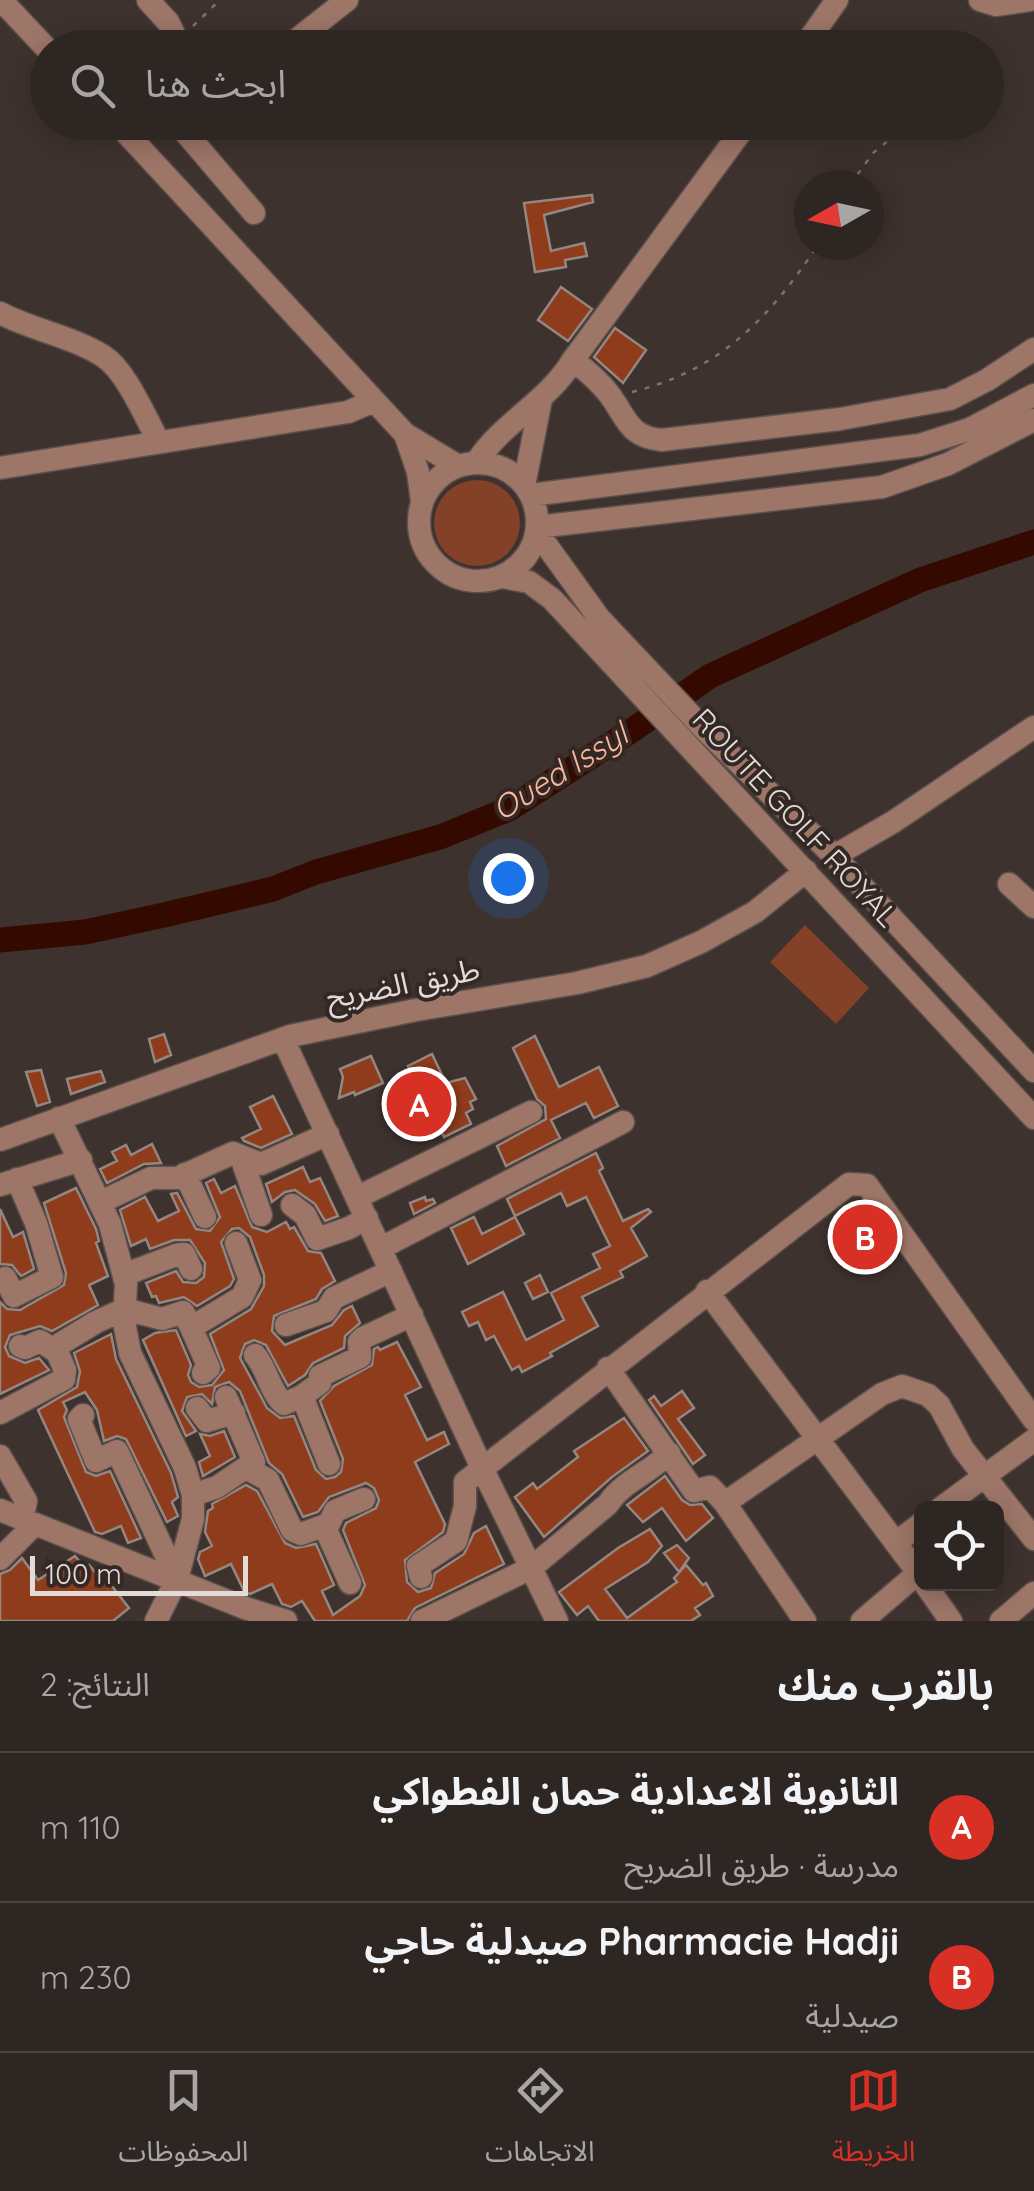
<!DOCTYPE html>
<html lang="ar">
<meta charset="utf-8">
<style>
body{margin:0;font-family:Quicksand,"Noto Sans Arabic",sans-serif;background:#362e2a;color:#f1f3f6;direction:rtl}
.controls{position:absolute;right:30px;bottom:30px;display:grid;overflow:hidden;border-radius:15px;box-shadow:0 5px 25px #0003}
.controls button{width:90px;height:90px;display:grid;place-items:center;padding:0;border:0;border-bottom:2px solid #494340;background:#2e2622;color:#f1f3f6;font:50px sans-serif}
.compass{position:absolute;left:794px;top:170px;width:90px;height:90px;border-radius:50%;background:#2e2622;box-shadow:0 5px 25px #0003;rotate:261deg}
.scale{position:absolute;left:30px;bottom:25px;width:218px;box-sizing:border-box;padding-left:10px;border:5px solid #e3dbd8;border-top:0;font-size:28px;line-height:35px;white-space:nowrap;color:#e3dbd8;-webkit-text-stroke:8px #332824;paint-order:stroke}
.you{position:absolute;left:508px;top:878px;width:35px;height:35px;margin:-25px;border:8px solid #fff;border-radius:50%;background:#1a73e8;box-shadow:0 0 0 15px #1a73e833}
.badge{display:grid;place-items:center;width:65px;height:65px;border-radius:50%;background:#d93025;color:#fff;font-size:32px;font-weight:700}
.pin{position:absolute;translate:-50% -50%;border:5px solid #fff;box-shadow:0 2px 10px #0006}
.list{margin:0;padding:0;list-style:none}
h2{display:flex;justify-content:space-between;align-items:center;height:130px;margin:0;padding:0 40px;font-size:42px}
h2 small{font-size:32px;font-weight:400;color:#a7a5a5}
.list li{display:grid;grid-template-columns:65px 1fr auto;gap:30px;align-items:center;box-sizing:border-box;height:150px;padding:0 40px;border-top:2px solid #494340}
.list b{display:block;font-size:38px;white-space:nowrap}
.list p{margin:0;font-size:32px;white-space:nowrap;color:#a7a5a5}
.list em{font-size:32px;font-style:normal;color:#a7a5a5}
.icon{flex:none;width:55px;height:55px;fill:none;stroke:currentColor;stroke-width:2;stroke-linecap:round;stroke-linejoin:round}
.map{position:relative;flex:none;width:1034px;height:1621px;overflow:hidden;direction:ltr}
.search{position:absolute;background:#2e2622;box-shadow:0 5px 25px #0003;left:30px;right:30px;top:30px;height:110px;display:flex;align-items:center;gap:25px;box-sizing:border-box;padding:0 35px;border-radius:55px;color:#a7a5a5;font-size:38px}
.sheet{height:430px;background:#2e2622}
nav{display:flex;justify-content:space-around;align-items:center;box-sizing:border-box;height:140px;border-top:2px solid #494340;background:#2e2622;font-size:28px;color:#a7a5a5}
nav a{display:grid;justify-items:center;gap:5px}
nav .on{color:#d93025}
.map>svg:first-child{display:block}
</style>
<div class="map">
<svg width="1034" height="1621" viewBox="0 0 1034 1621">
<rect width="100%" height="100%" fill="#3e322e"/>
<path fill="#834128" d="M434 523a43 43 0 1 1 86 0a43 43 0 1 1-86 0Z
M805,925l64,63 -33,36 -66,-62z"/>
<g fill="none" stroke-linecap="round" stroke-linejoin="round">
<path stroke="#340a00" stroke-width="25" d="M0,940l85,-8 79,-17 109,-26 43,-17 124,-35 69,-28 125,-80 76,-53 210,-96 114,-38"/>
</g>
<path fill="#8e3c1c" stroke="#948681" stroke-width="2.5" d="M592,195l1,7 -49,13 7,36 33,-8 3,13 -22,4 1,7 -31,5 -11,-69z
M561,287l31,22 -24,32 -30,-21z
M615,328l31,22 -23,33 -29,-26z
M164,1034l7,21 -16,7 -6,-23z
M535,1036l24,51 40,-20 19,39 -24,12 -8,-15 -35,17 9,18 -54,28 -9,-20 49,-27 -1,-13 -8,-7 -24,-51z
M432,1054l14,29 19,-5 11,21 -6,3 3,7 -7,4 5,11 -27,13 -8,-16 7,-4 -11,-22 -8,4 -16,-33z
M371,1056l12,27 -28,12 -1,-3 -15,6 4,-21 -3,-8z
M41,1070l9,32 -13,4 -11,-34z
M101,1071l4,11 -34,12 -4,-15z
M273,1096l19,38 -31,14 -17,-7 -2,-3 19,-9 -11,-22z
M152,1144l9,19 -17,1 -37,19 -7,-14 17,-8 -5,-9 14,-7 5,10z
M596,1153l7,15 -4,3 24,50 25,-12 3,3 -20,16 16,28 -27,15 3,6 -41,20 16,29 -48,27 2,3 -30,16 -3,-6 -7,4 -18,-34 -8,4 -8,-18 -9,4 -7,-14 41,-20 23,48 38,-20 -13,-27 49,-25 -7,-14 17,-8 -24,-49 -19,9 -6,-13 -46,23 -8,-17z
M303,1167l7,15 10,-4 18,38 -13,5 -10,-17 -20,-14 -10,2 -13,10 -6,-18z
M214,1179l7,14 14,-7 17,41 15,5 19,-10 4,7 4,-2 14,24 13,2 14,28 -13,8 -6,10 -42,17 -2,15 13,14 47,-20 12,-15 8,-4 8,17 -15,13 -1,12 -31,15 -8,12 -17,11 -22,-41 -12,-5 -9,4 -5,14 27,50 13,10 14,-2 22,54 10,9 9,-2 6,-5 2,-13 -23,-58 14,-15 38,-21 2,-16 4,-2 2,3 17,-8 24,45 -16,8 22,45 17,-8 5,12 -34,18 30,62 -2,8 -38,28 2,22 11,10 13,-4 4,-15 29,-19 10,-21 12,-7 18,38 -89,44 -8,13h-92l-13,-20 -11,6 -9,-3 -10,-20 -22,10 -6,-3 -13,-27 -26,12 -7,-17 2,-7 12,-6 -7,-14 3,-21 5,-3 -1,-4 34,-19 11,6 28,52 11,5 20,-4 18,41 -12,6 11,24 27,-19 5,-11 -22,-55 3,-7 30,-15 3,-8 -5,-12 -8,-5 -37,14 -11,15 -15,5 -21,-43 -13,-11 -29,-72 -11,-9 -14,5 -3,17 -10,-10 -15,3 -5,14 14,20 -10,5 -43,-96 12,-7 21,-3 15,35 -3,10 3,7 8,5 13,-2 12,-15 -14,-36 41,-25 13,-23v-11l-14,-38 -11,-9 -7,1 -11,13 13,37 -4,7 -33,20 -13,-9 -25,6 -3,-7 -4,1 -6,-14 30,-12 7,11 13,1 8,-6 1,-14 -15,-23h-16l-24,9 -4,-10 -15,7 -11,-36 25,-13 13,24 21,-10 -8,-17 6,-1 19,36 14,2 10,-14 -14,-34z
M76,1188l20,41 3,12 -3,2 12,33 -19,9 9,20 -46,26 -12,-5 -30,9 -5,12 4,9 16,7 14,-5 10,12 -49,24v-92l7,7 13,1 44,-25 2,-12 -22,-70z
M425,1197l1,4 7,-2 2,4 -21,11 -4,-11z
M0,1209l13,28 10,-5 11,37 -13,7 -9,-11 -12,-1z
M474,1217l8,17 33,-17 9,17 -56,30 -17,-36z
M540,1275l8,17 -15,7 -8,-16z
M111,1334l5,25 55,114 7,24 -6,5 6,14 -11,6 -41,-83 -9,-3 -13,5 -7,-31 -12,-18 -22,10 4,8 -3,7 22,55 10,4 14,-5 31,67 -13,5 -7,-17 -19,8 -7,-2 -57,-122 39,-23 3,-16 -6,-18z
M682,1391l12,17 -16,11 27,36 -12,9 -44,-64 5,-4 7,10z
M624,1418l24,33 -36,26 -68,60 -29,-40 18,-14 4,6 41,-32 -4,-6z
M224,1431l11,26 -32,19 -4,-14 11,-6 -10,-22 10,2z
M665,1476l17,24 8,5 12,-1 11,14 -27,23 -24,-33 -19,14 -16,-17z
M650,1529l12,17 -14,16 -43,27 22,29 50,-36 -3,-4 12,-13 17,20 3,-2 7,13 -18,12 5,7 -9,6h-92l-11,-15 -11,9 -18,-23 59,-44z
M677,1545l12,13 -10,14 -15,-19z
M75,1556l10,12 4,-3 19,22 3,-2 18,23 -16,13h-113v-47l10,-4 12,-12 16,22z"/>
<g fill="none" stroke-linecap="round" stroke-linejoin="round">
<defs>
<path id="minor" d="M1,0l47,50
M148,0l20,22 6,12 -6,14
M980,0l16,5 34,-5
M286,48l61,-48
M803,48l34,-48
M116,122l289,312 53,32
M185,132l69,81
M0,313c32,17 74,24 103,43 23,14 43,63 56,86
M573,360l175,-238
M405,434l13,38 4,29
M419 522a59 59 0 1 1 118 0a59 59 0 1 1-118 0Z
M476,463c26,-41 72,-61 97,-103 13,10 26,21 36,34 18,24 19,43 53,46l178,-21 110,-20 37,-19 47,-31
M0,468l348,-56 26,-11
M524,485l17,-86
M531,495l389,-50 50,-16 64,-34
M537,527l345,-40 66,-23 86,-44
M537,532l62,86 104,110 131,128 200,215
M503,577l26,5 23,17 482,519
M834,856l59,-34 141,-95
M1009,884l25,23
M283,1039l199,429 75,153
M59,1118l51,106 16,60 -2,38 6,31 55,115 8,27v24l-16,60 -21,42
M0,1140l290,-104 126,-26 161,-27 70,-17 54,-24 54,-30 51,-41
M241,1157l20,58
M185,1174l20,43
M0,1185l81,-25
M358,1197l173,-85
M101,1202l50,-24h27l55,-25 28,11 67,-30
M292,1205l13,10 12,24 32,-11 18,-10
M381,1248l242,-126
M124,1275l52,-20 8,-1 7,15
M5,1278l9,18 38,-19 -16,-54 -19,-44
M707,1291l215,287
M190,1325l19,43 -6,5
M286,1325l40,-14 8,-13 57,-27
M20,1346l5,2 15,-7 17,11
M255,1355c12,13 15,38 29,49l18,-8
M608,1368l86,123 16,-4 15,16 80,118
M197,1408l10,13 27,-8
M0,1413l64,-34 1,-9 -8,-18 3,-8 36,-22 29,-13 37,10 21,-7 7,13 7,-1 45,-27 8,-17 -14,-37
M83,1415l-4,4 17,42 21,-10 60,128
M0,1456l26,45 -4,18
M329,1464l-27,-68 18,-13v-7l40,-19 -1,-15 4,-4 49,-23
M246,1468l22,12 24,50 9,4 22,-8 3,4 24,53
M193,1495l24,-8 37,-25 -28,-65
M725,1503l157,-109 20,-8 26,9 11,10 24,44 71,90
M941,1508l93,-68
M0,1510l245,98 41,13
M326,1530l9,-19 29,-12
M897,1542l25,-19
M0,1559l35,-35
M421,1577l-3,-11 38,-25 9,-35v-24l384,-298 18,1 167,235
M925,1584l26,37
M422,1621l109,-53 77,-64c15,-23 42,-31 61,-51
M862,1621l56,-48
M1001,1621l33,-28"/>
</defs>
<use href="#minor" stroke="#5c504d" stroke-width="25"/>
<path stroke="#7c726e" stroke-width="2.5" stroke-dasharray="5 8" stroke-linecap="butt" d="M193,26l27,-26
M937,48v-1
M850,185l23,-32 38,-31
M632,392c89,-22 137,-74 186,-147"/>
<use href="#minor" stroke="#9d7668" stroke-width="22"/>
</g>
<g text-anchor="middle" stroke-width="8" stroke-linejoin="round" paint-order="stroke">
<g font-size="30" fill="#e3dbd8" stroke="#332824">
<text transform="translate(795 818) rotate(47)" y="10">ROUTE GOLF ROYAL</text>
<text transform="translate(403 984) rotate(-11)" y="10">طريق الضريح</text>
</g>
<g font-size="32" font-style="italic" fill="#fdb69d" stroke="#332824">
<text transform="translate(560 772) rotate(-32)" y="11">Oued Issyl</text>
</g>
</g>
</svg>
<div class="controls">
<button><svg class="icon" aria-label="locate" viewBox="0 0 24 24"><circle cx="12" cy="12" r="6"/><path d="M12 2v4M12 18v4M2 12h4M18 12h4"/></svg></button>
</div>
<svg class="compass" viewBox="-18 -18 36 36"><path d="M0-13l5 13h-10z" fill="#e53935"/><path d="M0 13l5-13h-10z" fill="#a7a5a5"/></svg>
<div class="scale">100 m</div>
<div class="you"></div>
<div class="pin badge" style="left:419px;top:1104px">A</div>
<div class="pin badge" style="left:865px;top:1237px">B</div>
<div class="search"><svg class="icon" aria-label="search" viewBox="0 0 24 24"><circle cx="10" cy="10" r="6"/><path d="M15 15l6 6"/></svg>ابحث هنا</div>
</div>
<section class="sheet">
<h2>بالقرب منك<small>النتائج: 2</small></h2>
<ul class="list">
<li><span class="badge">A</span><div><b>الثانوية الاعدادية حمان الفطواكي</b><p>مدرسة · طريق الضريح</p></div><em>110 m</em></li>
<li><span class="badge">B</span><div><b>Pharmacie Hadji صيدلية حاجي</b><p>صيدلية</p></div><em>230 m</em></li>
</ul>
</section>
<nav>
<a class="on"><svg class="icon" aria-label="map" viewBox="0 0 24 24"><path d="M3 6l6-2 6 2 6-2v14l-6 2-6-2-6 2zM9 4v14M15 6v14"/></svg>الخريطة</a>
<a><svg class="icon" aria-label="directions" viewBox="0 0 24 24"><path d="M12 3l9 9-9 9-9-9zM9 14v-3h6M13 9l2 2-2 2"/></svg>الاتجاهات</a>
<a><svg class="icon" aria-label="saved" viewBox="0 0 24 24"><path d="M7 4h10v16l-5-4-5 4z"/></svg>المحفوظات</a>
</nav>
